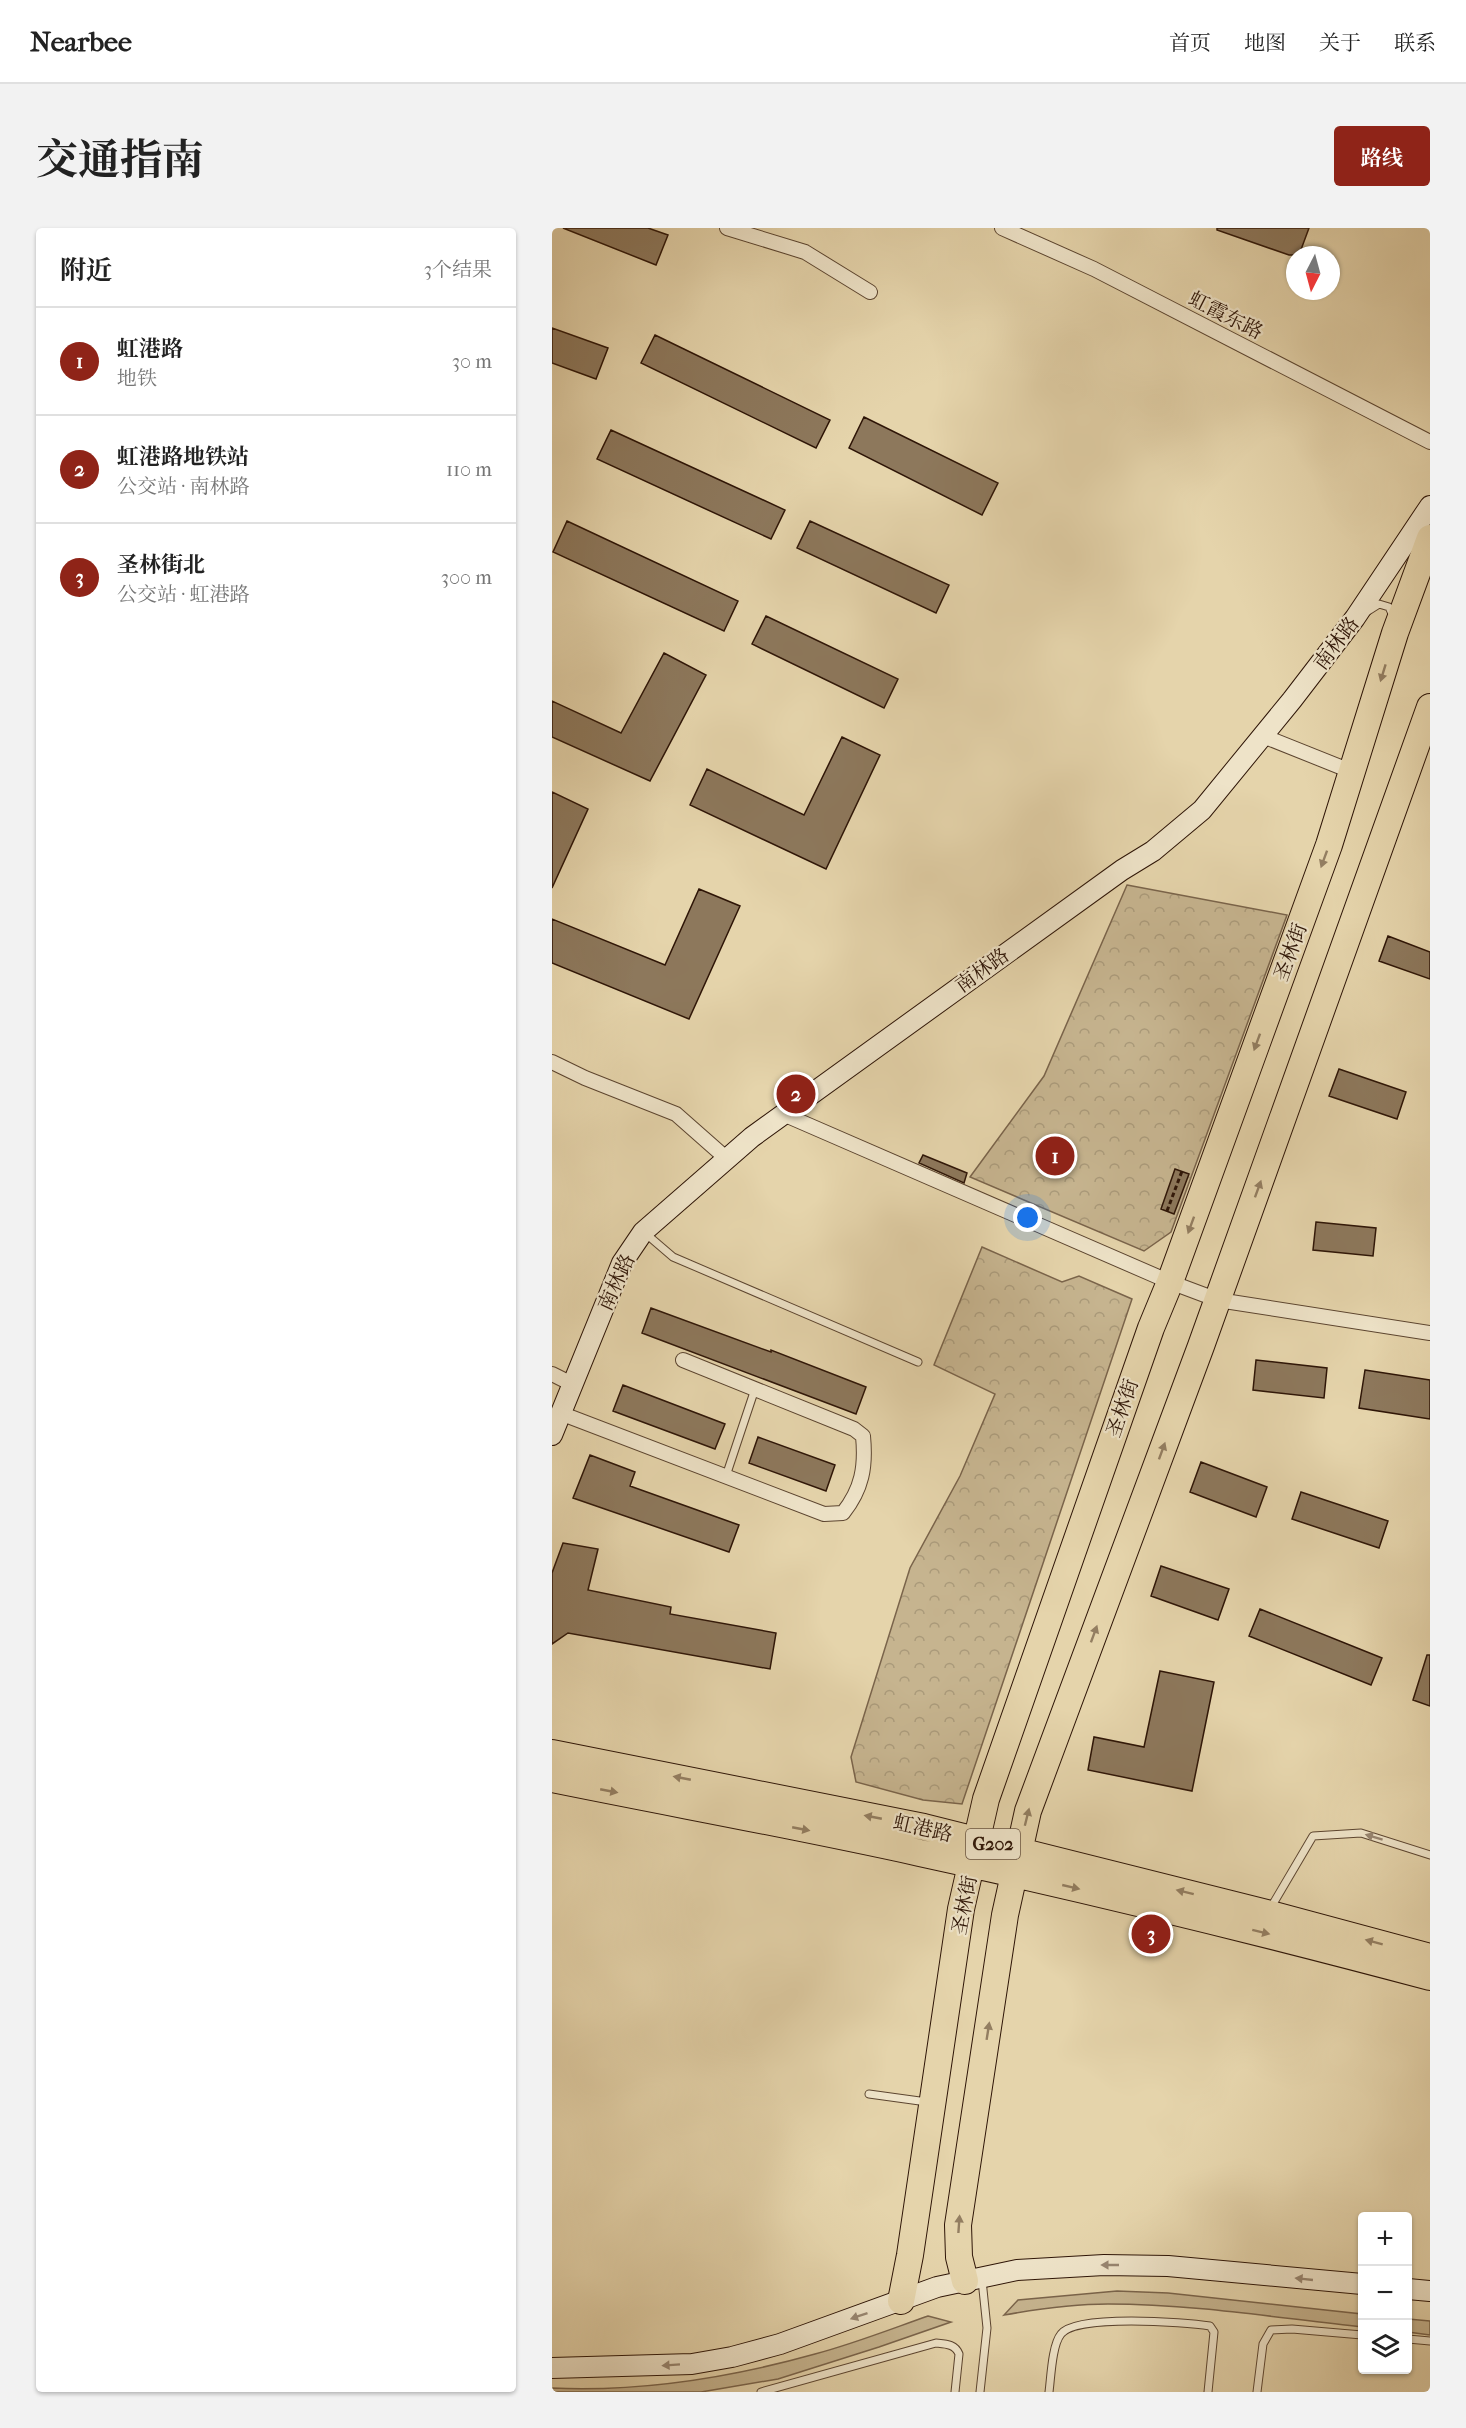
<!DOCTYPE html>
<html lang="zh">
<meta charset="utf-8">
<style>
body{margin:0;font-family:"IM FELL French Canon","Noto Serif SC",serif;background:#f2f2f2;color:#222}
.controls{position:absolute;right:18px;bottom:18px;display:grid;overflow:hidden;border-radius:6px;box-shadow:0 2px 4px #0004}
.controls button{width:54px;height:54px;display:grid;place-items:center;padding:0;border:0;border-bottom:2px solid #e0e0e0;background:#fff;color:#222;font:30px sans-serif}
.compass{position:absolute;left:734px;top:18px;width:54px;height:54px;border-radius:50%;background:#fff;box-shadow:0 2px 4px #0004;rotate:186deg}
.you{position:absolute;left:476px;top:990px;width:21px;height:21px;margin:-15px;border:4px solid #fff;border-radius:50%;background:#1a73e8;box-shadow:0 0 0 9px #1a73e833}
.badge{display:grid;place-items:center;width:39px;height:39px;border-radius:50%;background:#8f2418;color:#fff;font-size:20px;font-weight:700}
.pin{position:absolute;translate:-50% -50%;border:3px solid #fff;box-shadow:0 2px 6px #0006}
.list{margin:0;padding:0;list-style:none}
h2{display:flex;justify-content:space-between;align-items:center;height:78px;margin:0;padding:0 24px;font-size:26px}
h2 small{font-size:20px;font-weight:400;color:#767676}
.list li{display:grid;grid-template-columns:39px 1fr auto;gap:18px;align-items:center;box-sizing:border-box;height:108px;padding:0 24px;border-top:2px solid #e0e0e0}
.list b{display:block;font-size:22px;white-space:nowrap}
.list p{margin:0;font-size:20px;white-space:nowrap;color:#767676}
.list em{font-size:20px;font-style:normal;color:#767676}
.icon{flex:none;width:33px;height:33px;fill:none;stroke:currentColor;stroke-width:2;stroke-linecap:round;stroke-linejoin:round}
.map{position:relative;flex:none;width:878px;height:2164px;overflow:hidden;border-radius:6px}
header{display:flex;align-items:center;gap:36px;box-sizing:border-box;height:84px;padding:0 30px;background:#fff;border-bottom:2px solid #e0e0e0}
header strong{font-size:28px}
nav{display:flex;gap:33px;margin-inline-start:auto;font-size:21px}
.intro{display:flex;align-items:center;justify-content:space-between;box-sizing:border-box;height:144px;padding:0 36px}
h1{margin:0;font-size:42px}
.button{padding:15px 27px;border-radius:6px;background:#8f2418;color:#fff;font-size:21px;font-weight:700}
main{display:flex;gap:36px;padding:0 36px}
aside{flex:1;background:#fff;border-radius:6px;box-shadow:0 2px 4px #0004}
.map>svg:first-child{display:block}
</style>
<header>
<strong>Nearbee</strong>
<nav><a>首页</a><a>地图</a><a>关于</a><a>联系</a></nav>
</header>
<div class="intro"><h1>交通指南</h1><a class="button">路线</a></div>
<main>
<aside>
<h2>附近<small>3个结果</small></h2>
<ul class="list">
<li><span class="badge">1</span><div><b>虹港路</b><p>地铁</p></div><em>30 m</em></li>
<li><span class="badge">2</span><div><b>虹港路地铁站</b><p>公交站 · 南林路</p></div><em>110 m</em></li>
<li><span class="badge">3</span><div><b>圣林街北</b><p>公交站 · 虹港路</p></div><em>300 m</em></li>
</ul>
</aside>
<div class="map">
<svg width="878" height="2164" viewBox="0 0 878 2164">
<defs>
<pattern id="forest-crowns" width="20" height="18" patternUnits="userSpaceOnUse" patternTransform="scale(1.5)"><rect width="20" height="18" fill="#c6b48f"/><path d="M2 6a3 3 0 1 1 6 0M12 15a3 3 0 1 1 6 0" fill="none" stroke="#aa9a7a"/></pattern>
</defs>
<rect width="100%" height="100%" fill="#e5d4ab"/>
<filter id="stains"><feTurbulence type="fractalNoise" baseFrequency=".00333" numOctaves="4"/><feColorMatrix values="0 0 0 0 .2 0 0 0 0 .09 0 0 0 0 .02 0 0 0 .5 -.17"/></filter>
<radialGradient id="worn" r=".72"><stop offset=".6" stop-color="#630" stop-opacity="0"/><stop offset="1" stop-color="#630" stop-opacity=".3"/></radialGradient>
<path fill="#c6b48f" stroke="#7a644b" stroke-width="1.5" d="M565,2063l51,2 194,21v13c-84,-9 -169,-23 -254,-23 -34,0 -70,5 -104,11l14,-15z
M376,2088l23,6 -72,25 -101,32 -77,13h-149v-4c89,4 177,-10 263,-34 38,-10 76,-25 113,-38z
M856,2091l22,2v14l-22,-3z"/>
<path fill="url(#forest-crowns)" stroke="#7a644b" stroke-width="1.5" d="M575,657l160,30 -116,317 -27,19 -174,-74 74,-101z
M430,1019l80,35 17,-6 53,23 -170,505 -39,-4 -67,-18 -5,-25 59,-189 50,-92 35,-82 -61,-29z"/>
<path fill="#8d785c" stroke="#2e1507" stroke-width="1.5" d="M11,0h85l20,7 -12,30z
M665,0h92l-10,27h-10l-72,-25z
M0,100l56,20 -12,31 -44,-16z
M103,107l175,85 -14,28 -175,-85z
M312,189l134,66 -16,32 -133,-67z
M59,202l174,80 -14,29 -174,-80z
M15,293l171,80 -14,30 -171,-79z
M258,293l139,64 -13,28 -139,-65z
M214,388l132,63 -14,29 -132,-64z
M112,425l42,22 -56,106 -98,-44v-36l69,32z
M290,509l38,18 -54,114 -136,-64 17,-36 97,46z
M0,564l36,17 -36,79z
M147,661l41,17 -51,113 -137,-56v-44l113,46z
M836,708l42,16v27l-51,-18z
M787,841l67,23 -9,27 -68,-23z
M371,927l44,18 -3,10 -45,-20z
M623,941l14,5 -15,40 -13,-5z
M764,994l60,6 -3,28 -60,-6z
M99,1080l120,44v-2l95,37 -10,27 -214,-81z
M704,1132l71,8 -3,30 -71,-8z
M813,1142l65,10v39l-71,-11z
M71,1157l102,39 -10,25 -102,-38z
M206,1209l77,28 -9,26 -77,-28z
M38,1227l45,17 -5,14 109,39 -10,27 -156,-54z
M649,1234l66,25 -11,30 -66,-25z
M749,1264l87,29 -9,27 -87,-29z
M11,1315l35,6 -10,41 83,17 -1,7 106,19 -6,36 -202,-36 -16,11v-71z
M609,1338l68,23 -11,31 -67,-24z
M708,1381l122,49 -11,27 -122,-49z
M875,1427h3v51l-17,-6z
M608,1443l54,11 -22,109 -104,-21 6,-33 50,10z"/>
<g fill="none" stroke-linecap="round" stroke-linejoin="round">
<defs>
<path id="lane" d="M816,383l11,-7 10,3 4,9
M93,1005l28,24 245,105
M174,1248l29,-87
M718,1681l43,-73 48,-3 69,22
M317,1866l58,8
M856,2111l22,2
M209,2164l175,-49c10,1 19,1 23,11l-4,38
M428,2164l7,-64 -5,-48
M497,2164c2,-15 3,-47 12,-58 15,-20 123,-12 149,-8l4,6 -6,60
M705,2164l6,-48 8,-14 21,-1 70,6"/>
<path id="street" d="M175,0l78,24 65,40
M450,0l92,41 336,173
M711,508l90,36
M0,834l33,16 91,36 51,45
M231,886l387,168 48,18 212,33
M0,1146l20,10
M8,1185l264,101 19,-1c19,-24 23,-46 20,-77l-9,-7 -171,-69"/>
<path id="secondary" d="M0,1207l70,-172 21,-31 109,-95 370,-267 31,-19 49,-41 90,-110 63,-82 75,-112
M856,2061l22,2
M0,2140l140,-4 40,-7 48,-13 157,-57 80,-17 87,-5 64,1 194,18"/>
<path id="highway" d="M0,1525l372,74 343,86 163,44
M0,1551c123,25 246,47 368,74 171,37 341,79 510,124
M413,2053l-6,-24 -1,-32 47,-310 23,-104 173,-465 229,-639
M349,2073l9,-46 51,-346 25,-110 165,-471 19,-46 159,-437 66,-212 35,-95"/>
</defs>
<use href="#lane" stroke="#5c4530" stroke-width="9"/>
<use href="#street" stroke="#5c4530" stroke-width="16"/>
<use href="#secondary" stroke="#2e1507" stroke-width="22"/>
<use href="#highway" stroke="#2e1507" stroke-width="28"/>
<path stroke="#2e1507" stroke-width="3" stroke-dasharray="4.5 3" stroke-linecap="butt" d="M615,983l15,-40"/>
<use href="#lane" stroke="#eee3c8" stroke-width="7"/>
<use href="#street" stroke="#eee3c8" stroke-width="14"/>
<use href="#secondary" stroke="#eee3c8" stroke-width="20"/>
<use href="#highway" stroke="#e5d4ab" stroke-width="26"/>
</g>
<defs><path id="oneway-solid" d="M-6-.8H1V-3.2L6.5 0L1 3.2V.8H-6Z" transform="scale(1.5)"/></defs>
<g fill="#937e61">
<use href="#oneway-solid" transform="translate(831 445) rotate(107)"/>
<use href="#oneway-solid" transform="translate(772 631) rotate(110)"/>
<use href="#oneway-solid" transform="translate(705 814) rotate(110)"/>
<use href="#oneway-solid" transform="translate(706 961) rotate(-70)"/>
<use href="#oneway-solid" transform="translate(639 997) rotate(110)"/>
<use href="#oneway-solid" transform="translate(610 1223) rotate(-70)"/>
<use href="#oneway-solid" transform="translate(542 1406) rotate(-70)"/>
<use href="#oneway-solid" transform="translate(130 1550) rotate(-169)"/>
<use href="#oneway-solid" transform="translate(57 1563) rotate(11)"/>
<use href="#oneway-solid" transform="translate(321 1589) rotate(-169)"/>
<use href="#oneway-solid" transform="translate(475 1589) rotate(-76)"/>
<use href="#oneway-solid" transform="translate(249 1601) rotate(11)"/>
<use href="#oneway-solid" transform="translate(519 1659) rotate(13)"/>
<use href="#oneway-solid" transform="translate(633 1664) rotate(-166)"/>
<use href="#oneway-solid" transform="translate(709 1704) rotate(14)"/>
<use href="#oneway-solid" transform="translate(822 1714) rotate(-165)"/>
<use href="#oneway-solid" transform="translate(436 1803) rotate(-81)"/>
<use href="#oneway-solid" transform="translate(407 1996) rotate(-86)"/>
</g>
<g fill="#988671">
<use href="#oneway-solid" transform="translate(822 1609) rotate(-163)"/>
<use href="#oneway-solid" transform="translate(558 2037) rotate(-180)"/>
<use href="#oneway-solid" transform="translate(752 2051) rotate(-174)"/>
<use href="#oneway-solid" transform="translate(307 2088) rotate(161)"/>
<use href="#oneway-solid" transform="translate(119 2137) rotate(176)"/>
</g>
<g text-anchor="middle" stroke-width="4.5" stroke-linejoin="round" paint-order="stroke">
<rect fill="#eee3c8" stroke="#685341" stroke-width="1.5" x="414" y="1601" width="54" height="30" rx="4.5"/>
<g font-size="18" font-weight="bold" fill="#2e1507">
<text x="441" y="1622">G202</text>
</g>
<g font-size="20" fill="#2e1507" stroke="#eee3c8">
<text transform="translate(674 87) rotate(27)" y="7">虹霞东路</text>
<text transform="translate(784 415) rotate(-53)" y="7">南林路</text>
<text transform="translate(738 724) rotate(-70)" y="7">圣林街</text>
<text transform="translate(430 742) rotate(-36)" y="7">南林路</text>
<text transform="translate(64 1054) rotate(-65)" y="7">南林路</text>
<text transform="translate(570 1180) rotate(-71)" y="7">圣林街</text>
<text transform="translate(371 1600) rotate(13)" y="7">虹港路</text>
<text transform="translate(412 1677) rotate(-79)" y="7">圣林街</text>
</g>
</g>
<rect width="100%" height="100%" filter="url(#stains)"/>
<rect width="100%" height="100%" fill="url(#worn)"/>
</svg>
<div class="controls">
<button>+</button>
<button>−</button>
<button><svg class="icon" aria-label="layers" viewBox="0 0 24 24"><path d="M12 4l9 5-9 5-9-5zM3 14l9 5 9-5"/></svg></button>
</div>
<svg class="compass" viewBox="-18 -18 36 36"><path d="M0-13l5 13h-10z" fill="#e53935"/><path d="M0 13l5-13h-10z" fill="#767676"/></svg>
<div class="you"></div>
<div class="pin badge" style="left:503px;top:928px">1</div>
<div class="pin badge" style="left:244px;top:866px">2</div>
<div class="pin badge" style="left:599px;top:1706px">3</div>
</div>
</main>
